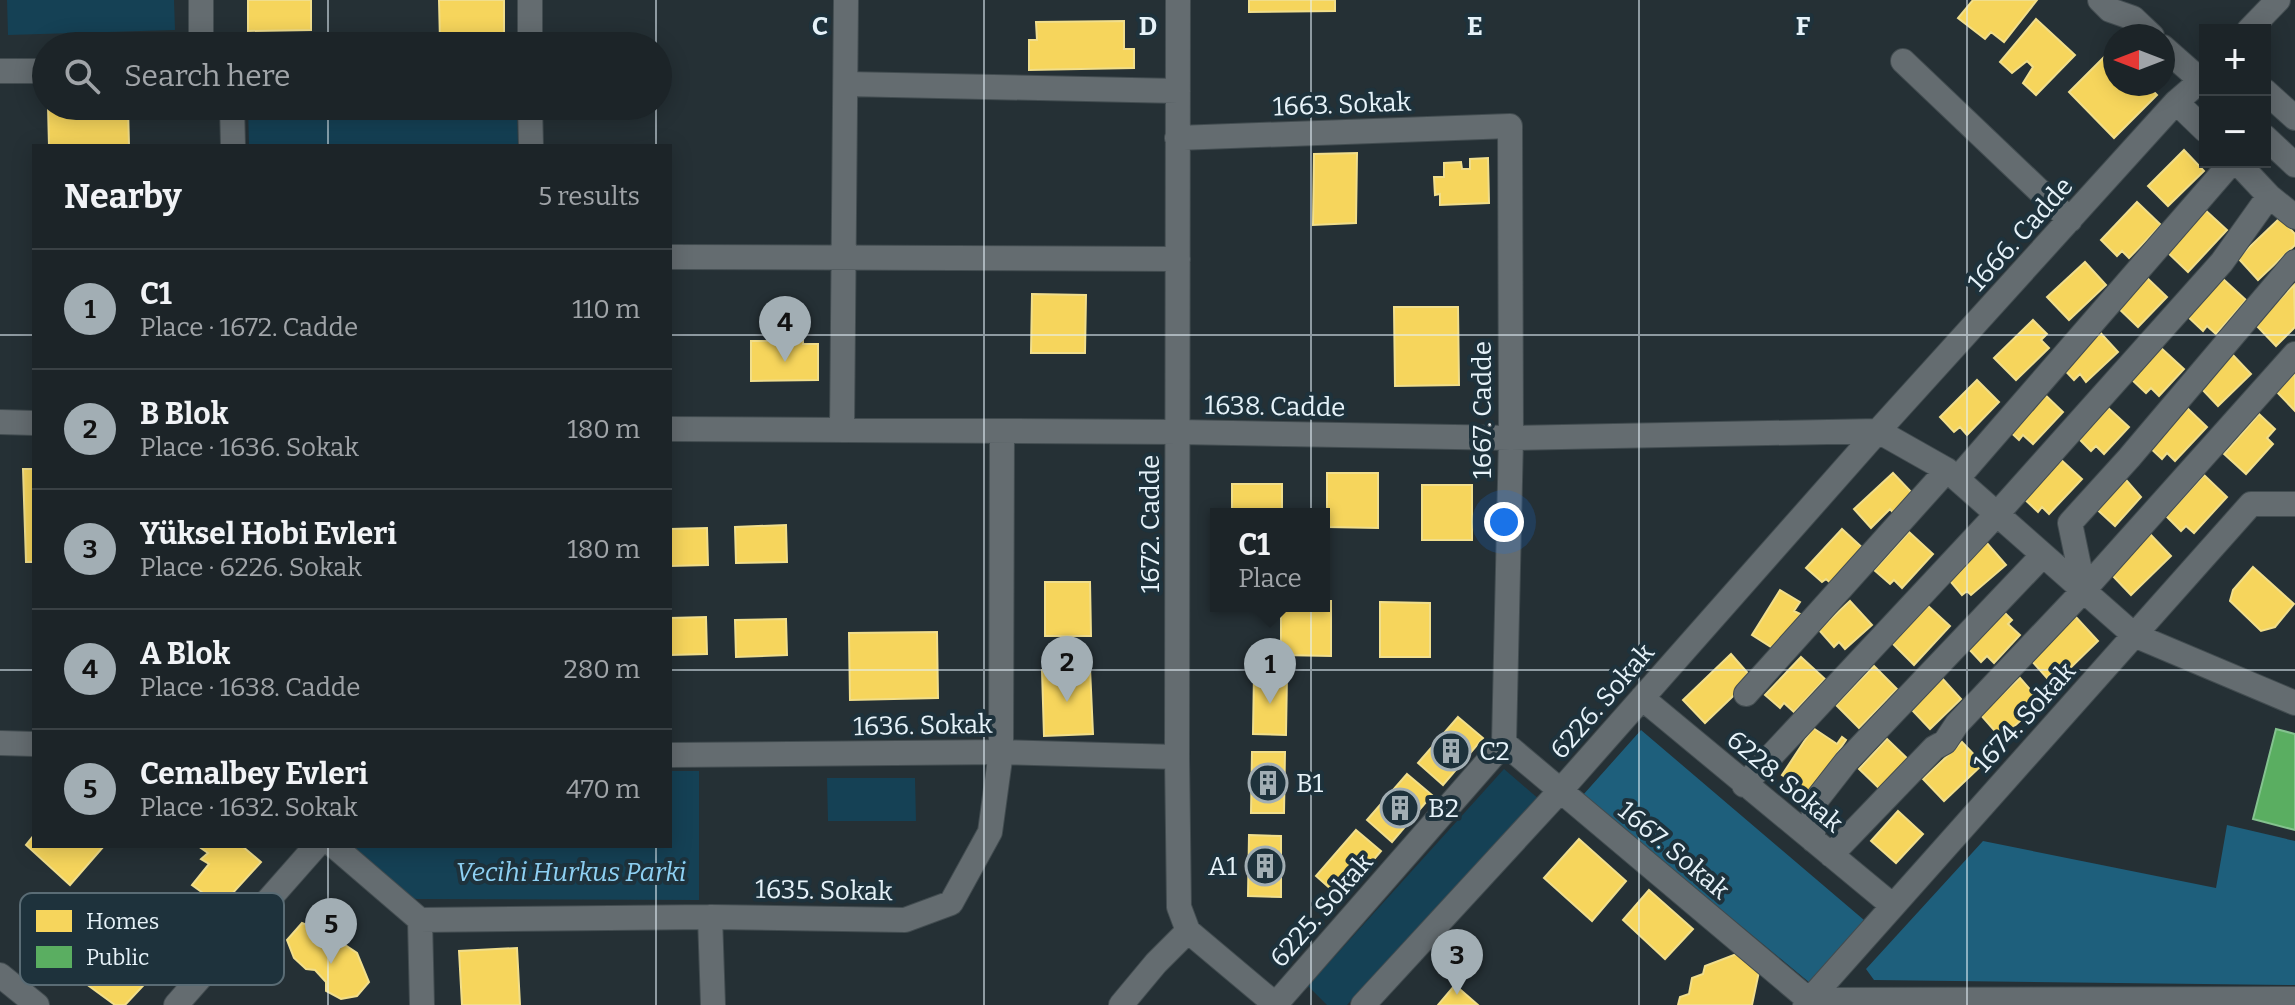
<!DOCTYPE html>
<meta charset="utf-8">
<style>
body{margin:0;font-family:Bitter,serif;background:#293034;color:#f1f3f6}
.controls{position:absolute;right:24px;top:24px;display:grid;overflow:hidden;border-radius:0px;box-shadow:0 4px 20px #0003}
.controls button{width:72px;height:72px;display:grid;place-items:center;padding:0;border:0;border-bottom:2px solid #3a4145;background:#1c2428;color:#f1f3f6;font:40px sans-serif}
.compass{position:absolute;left:2103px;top:24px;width:72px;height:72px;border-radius:50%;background:#1c2428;box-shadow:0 4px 20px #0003;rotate:270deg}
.you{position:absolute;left:1504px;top:522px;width:28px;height:28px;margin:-20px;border:6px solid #fff;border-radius:50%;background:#1a73e8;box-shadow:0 0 0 12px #1a73e833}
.badge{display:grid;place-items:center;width:52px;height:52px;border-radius:50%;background:#a2aeb4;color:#111;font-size:26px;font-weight:700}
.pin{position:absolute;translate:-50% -66px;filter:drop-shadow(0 2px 4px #0008)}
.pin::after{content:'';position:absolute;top:42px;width:28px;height:24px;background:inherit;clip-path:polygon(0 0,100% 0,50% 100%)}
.popup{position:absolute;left:1210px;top:508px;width:120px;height:104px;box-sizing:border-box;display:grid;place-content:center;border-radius:0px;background:#1c2428;filter:drop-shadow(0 2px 6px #0005);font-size:26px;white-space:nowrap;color:#a0a4a8}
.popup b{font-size:30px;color:#f1f3f6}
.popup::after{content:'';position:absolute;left:50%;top:100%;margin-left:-16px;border:16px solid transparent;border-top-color:#1c2428}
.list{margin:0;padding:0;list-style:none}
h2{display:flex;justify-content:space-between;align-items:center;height:104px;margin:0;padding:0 32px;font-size:34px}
h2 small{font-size:26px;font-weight:400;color:#a0a4a8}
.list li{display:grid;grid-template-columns:52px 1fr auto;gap:24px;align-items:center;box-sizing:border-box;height:120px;padding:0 32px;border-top:2px solid #3a4145}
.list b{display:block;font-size:30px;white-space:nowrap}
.list p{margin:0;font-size:26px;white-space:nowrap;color:#a0a4a8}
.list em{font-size:26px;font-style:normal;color:#a0a4a8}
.icon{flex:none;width:44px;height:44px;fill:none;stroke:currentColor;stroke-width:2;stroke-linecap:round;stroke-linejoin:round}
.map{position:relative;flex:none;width:2295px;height:1005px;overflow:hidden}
.search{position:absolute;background:#1c2428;box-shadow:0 4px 20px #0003;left:32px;top:32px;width:640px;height:88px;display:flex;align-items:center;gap:20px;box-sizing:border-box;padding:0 28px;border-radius:44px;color:#a0a4a8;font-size:30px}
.panel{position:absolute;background:#1c2428;box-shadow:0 4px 20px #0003;left:32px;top:144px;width:640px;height:704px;border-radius:0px}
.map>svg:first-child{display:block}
</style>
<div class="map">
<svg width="2295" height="1005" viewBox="0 0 2295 1005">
<rect width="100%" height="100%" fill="#253035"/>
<path fill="#154155" d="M7,0h167l1,30 -167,5z
M248,106h269l1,40h-269z
M1504,769l36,31 -193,205h-20l-19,-19z
M670,771h29v129l-282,-1 -11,-2 -58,-51h322z
M827,778h88l1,43h-88z"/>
<path fill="#1e5f7c" d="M1641,730l223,190 -54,63 -227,-188z
M2227,825l68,16v144l-421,-5 -8,-11 117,-128 233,47z"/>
<path fill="#f6d55c" stroke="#f1de8b" stroke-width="2" d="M248,0h63v30l-63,1z
M439,0h65v40l-64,1z
M1249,0h86v11l-86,1z
M1973,0h64l-33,42 -13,-10 -6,7 -27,-21z
M2036,19l39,36 -39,40 -13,-12 10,-16 -6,-6 -15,12 -12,-11z
M1124,21v28h10v19l-105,2v-30h8l-1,-18z
M2112,49l3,4v31h31l11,11 -43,43 -45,-46z
M48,106h80l1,40h-80z
M2184,150l20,21 -36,35 -20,-20z
M1357,153l-1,70 -43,2 1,-71z
M1488,158l1,45 -49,2v-11l-5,1 -1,-18h10v-14l17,-1 1,7h8v-10z
M2137,202l24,23 -32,33 -7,-7 -5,5 -16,-16z
M2203,208l24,22 -39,42 -23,-22z
M2280,218l15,16v11l-37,35 -20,-22z
M2085,262l21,23 -37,35 -22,-23z
M2143,274l24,23 -29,30 -23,-22z
M2222,278l24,22 -30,34 -9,-8 -4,5 -16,-15z
M2294,285l1,42 -19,19 -21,-22z
M1032,294l54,1 -1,58h-54z
M1394,307h64l1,78 -64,1z
M2033,320l14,14 -6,6 8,8 -33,32 -22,-22z
M770,322h33v22h15v36l-67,1v-40h20z
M2096,328l22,24 -32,30 -6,-8 -6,6 -16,-17z
M2160,347l24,22 -25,27 -8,-8 -5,5 -16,-15z
M2231,353l20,21 -33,32 -19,-20z
M2295,373v38l-19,-20z
M1977,380l22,22 -32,33 -7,-8 -6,5 -14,-15z
M2039,389l24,23 -30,32 -10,-9 -4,5 -15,-14z
M2183,404l24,23 -32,34 -8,-8 -5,6 -16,-15z
M2105,405l24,22 -25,27 -8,-8 -5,5 -15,-15z
M2259,414l16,15 -8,9 6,6 -27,30 -22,-20z
M2058,457l24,22 -33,35 -7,-7 -4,5 -17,-16z
M23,469h11v93h-8z
M1327,473h51v55l-51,-1z
M1893,473l21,22 -20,19 -4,-5 -19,19 -17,-19z
M2120,473l21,24 -26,29 -24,-22z
M2204,475l23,22 -33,36 -8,-7 -5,5 -15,-15z
M1232,484h50v30h-50z
M1422,485h50v55h-50z
M786,525l1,37 -51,1 -1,-36z
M707,528l1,37 -38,1v-37z
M1842,529l24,22 -32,35 -8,-7 -4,3 -16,-14z
M1909,532l24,22 -31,34 -8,-8 -4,4 -16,-14z
M2150,534l21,22 -40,39 -21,-22z
M1986,542l20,23 -35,30 -4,-4 -5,4 -16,-19z
M2253,567l41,37 -19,23 -14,4 -31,-30 3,-11z
M1045,582h45l1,54h-46z
M1780,590l20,12 -6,9 8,4 -23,37 -27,-17z
M1324,601h7v55l-50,-1v-49h43z
M1850,601l22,24 -27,24 -6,-7 -5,5 -15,-17z
M1380,602l50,1v54h-50z
M1927,605l23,21 -36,39 -22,-22z
M2001,609l11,11 -4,4 12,11 -26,28 -7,-7 -6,6 -15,-16z
M2074,615l24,26 -36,35 -6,-7 -9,9 -18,-20z
M706,617l1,37 -37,1v-37z
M786,619l1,36 -51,2 -1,-37z
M937,632l1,66 -88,2 -1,-67z
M1731,654l21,24 -47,45 -22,-23z
M1801,657l24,22 -31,33 -10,-9 -4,5 -15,-13z
M1874,666l23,23 -38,39 -23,-23z
M1090,668l3,66 -49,2 -2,-66z
M1254,673l33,1 -1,61 -33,-1z
M1941,677l20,22 -31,30 -18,-19 8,-9 -2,-2z
M2020,678l21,24 -40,36 -21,-24z
M1458,717l25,21 -40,47 -25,-22z
M1813,728l24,16 5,-7 4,3 -36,54 -28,-19z
M1887,739l24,23 -28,30 -24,-23z
M1962,742l21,22 -39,37 -21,-22z
M1252,752h33l-1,61h-33z
M1407,774l25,21 -40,47 -25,-22z
M1898,811l25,23 -27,29 -25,-22z
M1356,830l25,21 -40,47 -25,-22z
M34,835v11h70l-34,39 -44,-40z
M1249,835l32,1v61l-33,-1z
M1579,839l47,42 -34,40 -48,-43z
M198,846h44l19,16 -40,44 -29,-21 17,-21 -8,-5 7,-6z
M1649,890l44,39 -28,30 -42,-39z
M302,923l25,10 30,20 12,29 -12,14 -16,3 -15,-8v-9l-11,-12 -9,-1 -12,-11 -7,-18z
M145,938l26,18 -46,49h-10l-45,-33 29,-31 20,17 6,-6 6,5z
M517,948l3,57h-58l-3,-54z
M1742,952l18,15 -8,38h-74l2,-8 9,-3 3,-16 11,-4 2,-8z
M1455,985l23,20h-40z"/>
<path fill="#5aae61" stroke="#84c28f" stroke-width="2" d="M2276,729l19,5v96l-42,-11z"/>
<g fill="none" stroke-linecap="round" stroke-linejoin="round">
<defs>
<path id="minor" d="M201,0v46
M530,0v46
M1178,0l-1,757 2,150 9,24 88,74
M2100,0l10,10 23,8 19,18
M2249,30l29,-30
M2163,47l42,37
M1903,61l167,159
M0,71h46
M846,84l332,7
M2265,91l30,27
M2176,102l29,28
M232,106l1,40
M530,106l1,40
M2265,137l30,28
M1177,138l333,-12 1,312 -7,305
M2237,162l32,34 26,21
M670,257l508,2
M0,422l34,1
M670,429l509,3 332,6 367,-7
M842,430l4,-430
M1878,431l69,39 187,165 161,68
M1957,479l275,-317
M2084,590l-14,-67 59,-65 166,-196
M1746,694l201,-224
M1642,698l251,208
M0,743l34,1
M1504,743l305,257
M670,755l331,-3 176,5
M1744,785l253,-271 225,-252 47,-66
M1813,840l1,-37 32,-41 197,-207
M334,846l86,74 290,-3 195,3 46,-17 39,-71 11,-80 1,-320
M1831,855l103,-107 11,-6 12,-18 127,-134 211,-236
M710,917l3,88
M420,920l2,85
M0,975l37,30
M1809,1000l486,-1
M176,1005l140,-159
M1121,1005l35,-42 32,-32
M1275,1005l229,-262
M1363,1005l197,-214 318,-360 298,-329 29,-25
M1805,1005l446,-501h44"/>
</defs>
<use href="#minor" stroke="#424c50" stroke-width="26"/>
<use href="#minor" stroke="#646c70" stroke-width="24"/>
</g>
<path fill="none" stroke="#e6f2f9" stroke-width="2" stroke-opacity="0.55" d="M328,0v46M656,0v46M984,0v1005M1311,0v1005M1639,0v1005M1967,0v1005M328,106v40M656,106v40M0,335h34M670,335h1625M0,670h34M670,670h1625M328,846v159M656,846v159"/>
<defs>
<symbol id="building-ring" viewBox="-11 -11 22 22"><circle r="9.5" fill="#1e323c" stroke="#a2aeb4" stroke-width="1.5"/><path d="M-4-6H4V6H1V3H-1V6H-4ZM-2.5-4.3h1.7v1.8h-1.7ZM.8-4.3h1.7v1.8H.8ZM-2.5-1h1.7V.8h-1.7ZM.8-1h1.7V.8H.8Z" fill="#a2aeb4"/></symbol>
</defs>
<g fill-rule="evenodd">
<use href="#building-ring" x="1429" y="729" width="44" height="44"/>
<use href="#building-ring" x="1246" y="761" width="44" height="44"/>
<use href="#building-ring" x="1378" y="786" width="44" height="44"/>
<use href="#building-ring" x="1243" y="844" width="44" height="44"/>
</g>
<g text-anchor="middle" stroke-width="8" stroke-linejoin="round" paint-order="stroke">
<g font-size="26" fill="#e6f2f9" stroke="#1e323c">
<text transform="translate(1342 104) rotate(-2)" y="9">1663. Sokak</text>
<text transform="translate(2020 234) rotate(-48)" y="9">1666. Cadde</text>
<text transform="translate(1275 406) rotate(1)" y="9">1638. Cadde</text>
<text transform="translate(1482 410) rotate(-90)" y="9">1667. Cadde</text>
<text transform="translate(1150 524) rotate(-90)" y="9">1672. Cadde</text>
<text transform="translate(1602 701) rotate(-49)" y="9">6226. Sokak</text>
<text transform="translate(2024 717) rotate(-48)" y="9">1674. Sokak</text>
<text transform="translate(923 725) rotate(-1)" y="9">1636. Sokak</text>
<text transform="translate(1785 781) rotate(40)" y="9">6228. Sokak</text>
<text transform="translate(1674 850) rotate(40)" y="9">1667. Sokak</text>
<text transform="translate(824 890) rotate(1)" y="9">1635. Sokak</text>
<text transform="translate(1321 910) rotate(-49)" y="9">6225. Sokak</text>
</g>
<g font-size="26" fill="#e6f2f9" stroke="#1e323c" text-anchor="start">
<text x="1479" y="760">C2</text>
<text x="1296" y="792">B1</text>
<text x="1428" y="817">B2</text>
<text x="1237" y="875" text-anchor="end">A1</text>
</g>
<g font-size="26" font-style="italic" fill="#8ed1f4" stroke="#1e323c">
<text x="571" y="881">Vecihi Hurkus Parki</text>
</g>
</g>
<rect x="20" y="893" width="264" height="92" rx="12" fill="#1e323c" stroke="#5a6c75" stroke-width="2"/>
<rect x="36" y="910" width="36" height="22" fill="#f6d55c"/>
<rect x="36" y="946" width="36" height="22" fill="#5aae61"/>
<g font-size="22" fill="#e6f2f9">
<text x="86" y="929">Homes</text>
<text x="86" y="965">Public</text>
</g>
<g font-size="26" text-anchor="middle" font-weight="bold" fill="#e6f2f9" stroke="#1e323c" stroke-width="8" stroke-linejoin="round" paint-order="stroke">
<text x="820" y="35">C</text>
<text x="1148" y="35">D</text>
<text x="1475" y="35">E</text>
<text x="1803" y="35">F</text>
</g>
</svg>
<div class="controls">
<button>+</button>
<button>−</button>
</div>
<svg class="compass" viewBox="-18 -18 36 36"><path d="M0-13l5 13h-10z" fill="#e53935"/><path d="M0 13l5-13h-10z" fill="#a0a4a8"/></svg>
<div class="you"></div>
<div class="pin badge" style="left:1270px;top:704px">1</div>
<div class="popup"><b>C1</b>Place</div>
<div class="pin badge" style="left:1067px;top:702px">2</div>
<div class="pin badge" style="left:1457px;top:995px">3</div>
<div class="pin badge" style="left:785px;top:362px">4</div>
<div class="pin badge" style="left:331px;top:964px">5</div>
<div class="search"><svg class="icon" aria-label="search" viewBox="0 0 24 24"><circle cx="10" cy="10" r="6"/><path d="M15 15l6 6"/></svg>Search here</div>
<section class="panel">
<h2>Nearby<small>5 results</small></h2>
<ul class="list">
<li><span class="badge">1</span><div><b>C1</b><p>Place · 1672. Cadde</p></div><em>110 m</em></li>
<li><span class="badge">2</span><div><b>B Blok</b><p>Place · 1636. Sokak</p></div><em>180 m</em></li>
<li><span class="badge">3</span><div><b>Yüksel Hobi Evleri</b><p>Place · 6226. Sokak</p></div><em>180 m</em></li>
<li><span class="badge">4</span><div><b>A Blok</b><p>Place · 1638. Cadde</p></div><em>280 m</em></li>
<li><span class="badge">5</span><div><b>Cemalbey Evleri</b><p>Place · 1632. Sokak</p></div><em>470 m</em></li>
</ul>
</section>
</div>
